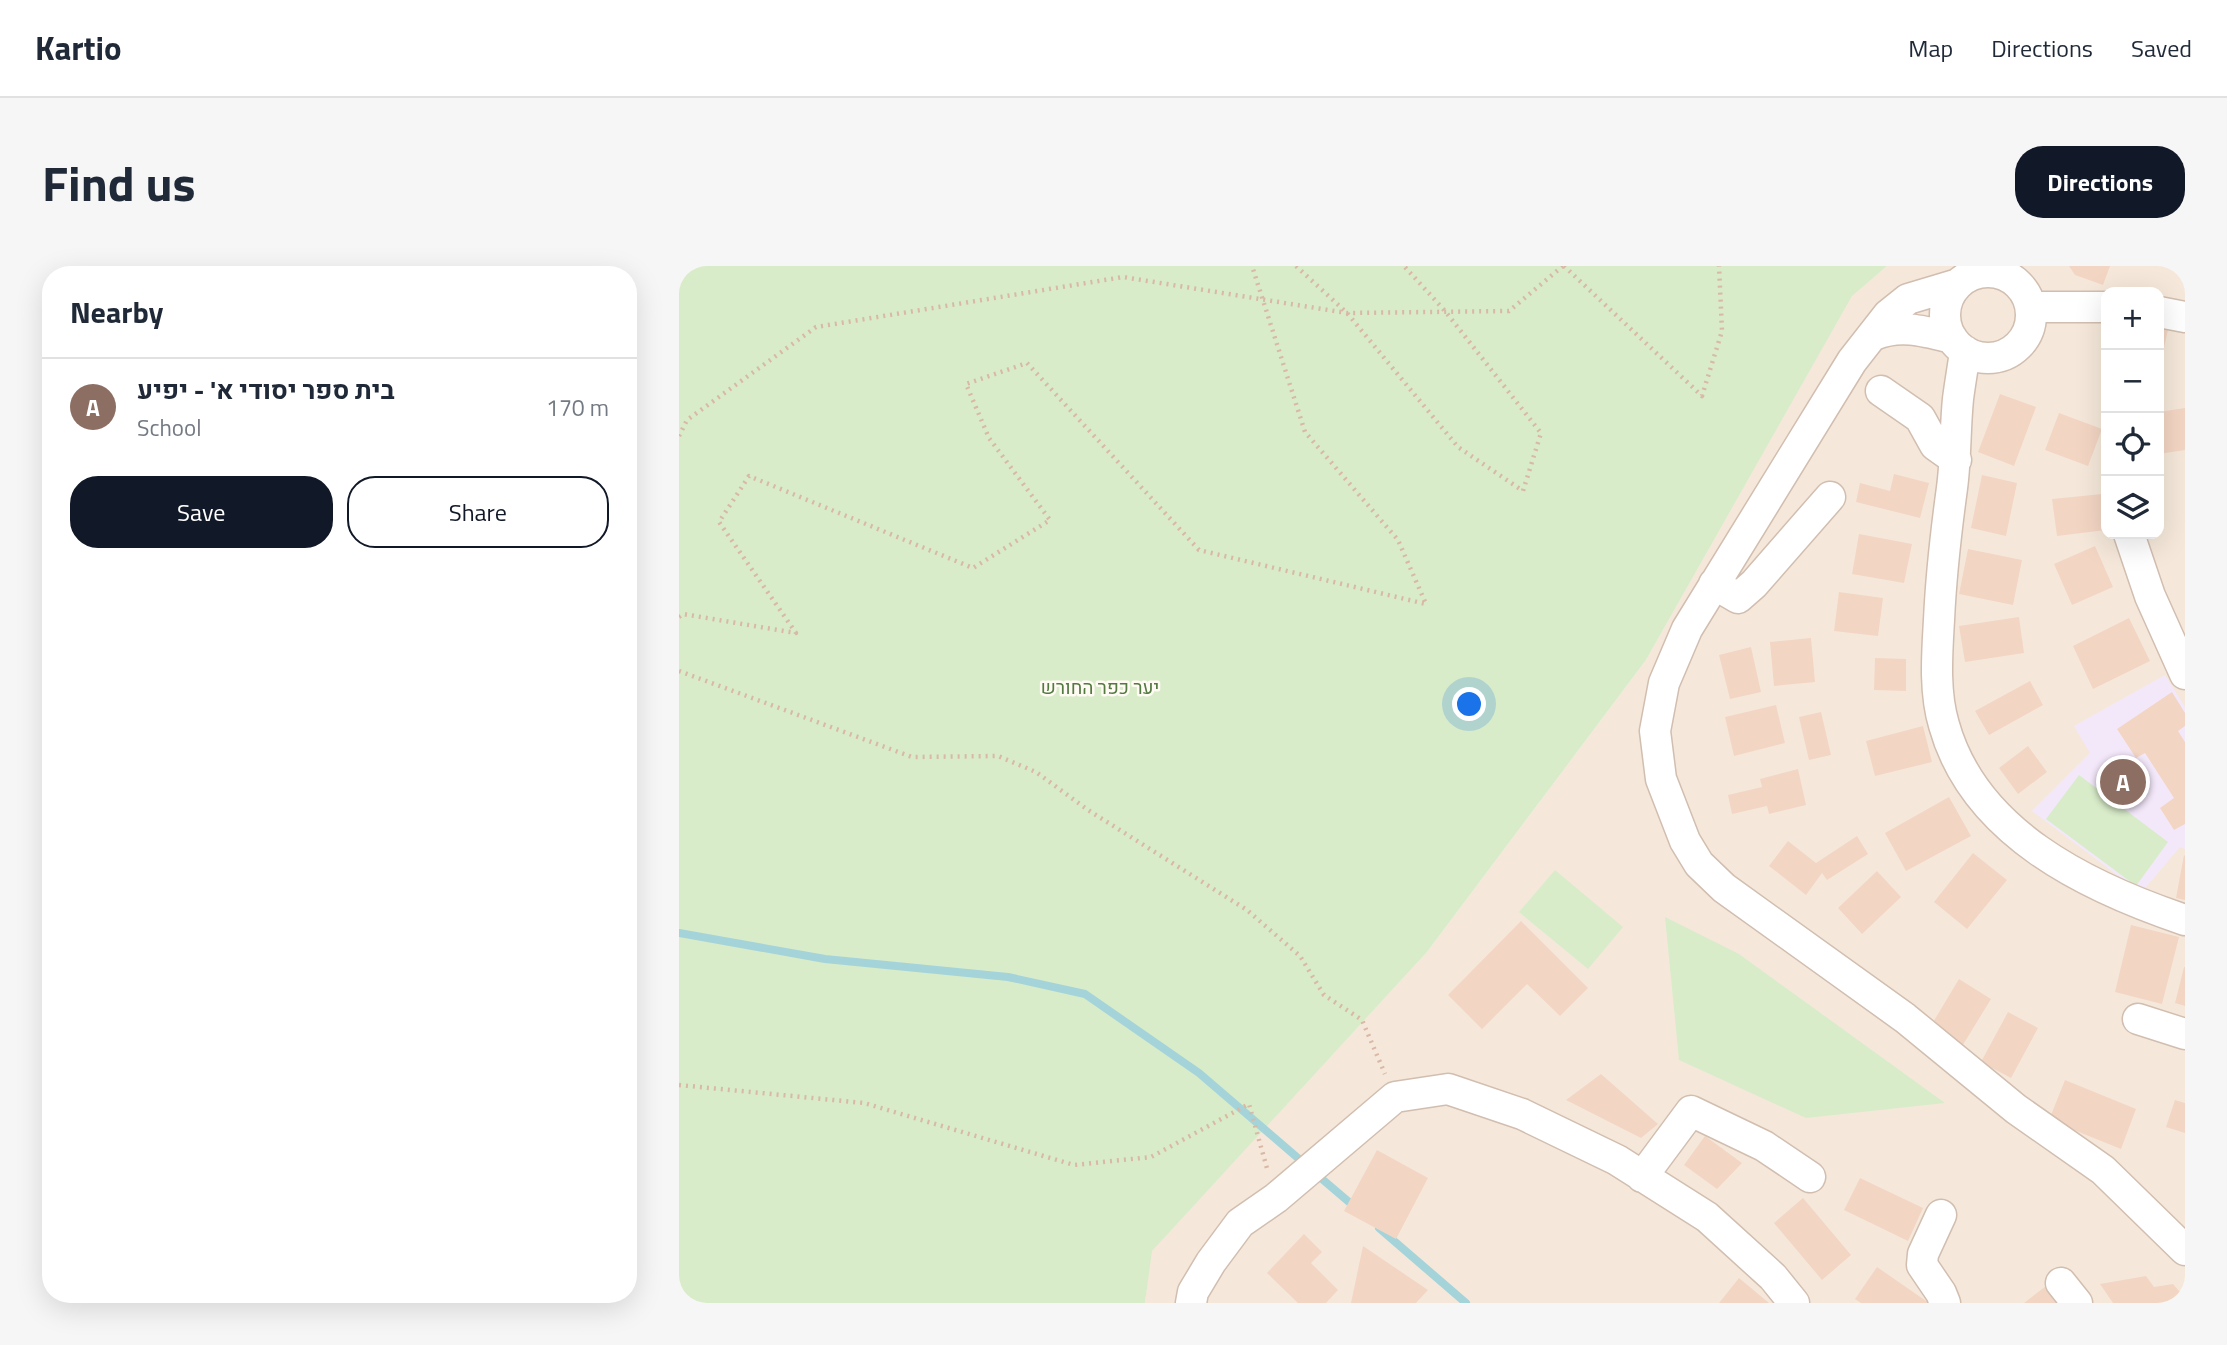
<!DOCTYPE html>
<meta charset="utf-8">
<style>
body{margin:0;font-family:"Titillium Web",Heebo,sans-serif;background:#f6f6f7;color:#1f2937}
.controls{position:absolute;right:21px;top:21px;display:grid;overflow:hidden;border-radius:14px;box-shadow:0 7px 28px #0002}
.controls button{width:63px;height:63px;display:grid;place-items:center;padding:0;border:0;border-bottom:2px solid #e0e1e3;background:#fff;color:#1f2937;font:35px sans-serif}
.you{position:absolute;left:791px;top:439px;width:24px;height:24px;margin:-18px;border:5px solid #fff;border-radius:50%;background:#1a73e8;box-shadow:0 0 0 10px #1a73e833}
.badge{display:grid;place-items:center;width:46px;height:46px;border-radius:50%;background:#111827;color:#fff;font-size:23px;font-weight:700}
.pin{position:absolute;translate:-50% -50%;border:4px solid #fff;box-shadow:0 2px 7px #0006}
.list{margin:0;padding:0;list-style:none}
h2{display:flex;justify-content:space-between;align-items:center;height:91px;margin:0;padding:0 28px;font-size:30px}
h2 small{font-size:23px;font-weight:400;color:#747a83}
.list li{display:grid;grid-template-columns:46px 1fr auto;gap:21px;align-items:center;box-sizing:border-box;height:98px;padding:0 28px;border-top:2px solid #e0e1e3}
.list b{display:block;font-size:26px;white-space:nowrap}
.list p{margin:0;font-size:23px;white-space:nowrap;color:#747a83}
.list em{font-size:23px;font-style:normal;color:#747a83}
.actions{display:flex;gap:14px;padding:21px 28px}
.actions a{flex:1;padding:16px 0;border:2px solid #111827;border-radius:28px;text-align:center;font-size:24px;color:#111827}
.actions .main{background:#111827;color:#fff}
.icon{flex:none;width:38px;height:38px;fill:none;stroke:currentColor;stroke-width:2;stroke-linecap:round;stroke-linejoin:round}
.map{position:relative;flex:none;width:1506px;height:1037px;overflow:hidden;border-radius:28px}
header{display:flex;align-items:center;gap:42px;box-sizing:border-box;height:98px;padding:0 35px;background:#fff;border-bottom:2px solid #e0e1e3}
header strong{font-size:33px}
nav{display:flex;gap:38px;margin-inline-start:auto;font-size:24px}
.intro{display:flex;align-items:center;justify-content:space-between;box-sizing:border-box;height:168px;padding:0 42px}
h1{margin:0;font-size:49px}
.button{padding:18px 32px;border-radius:28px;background:#111827;color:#fff;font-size:24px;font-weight:700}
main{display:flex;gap:42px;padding:0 42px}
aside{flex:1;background:#fff;border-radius:28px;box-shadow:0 7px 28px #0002}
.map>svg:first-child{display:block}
</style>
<header>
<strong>Kartio</strong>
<nav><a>Map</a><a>Directions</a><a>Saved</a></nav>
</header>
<div class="intro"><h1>Find us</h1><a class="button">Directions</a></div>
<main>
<aside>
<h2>Nearby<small></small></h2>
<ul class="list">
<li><span class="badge" style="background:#8d6e63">A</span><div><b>בית ספר יסודי א' - יפיע</b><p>School</p></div><em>170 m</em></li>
</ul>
<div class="actions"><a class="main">Save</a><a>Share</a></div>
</aside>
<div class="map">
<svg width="1506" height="1037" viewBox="0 0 1506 1037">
<rect width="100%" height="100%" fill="#fdf6ec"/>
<path fill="#f5e8da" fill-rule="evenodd" d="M1208,0h298v1037h-1040l6,-52 276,-299 219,-292 206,-365zM1427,26h53v242h-53z"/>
<path fill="#f3e8fa" d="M1486,409l20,32v142l-5,-2 -39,46 -109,-82 58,-58 -16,-27z"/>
<path fill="#d8ecc9" d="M0,0h1208l-35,30 -206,364 -219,292 -275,299 -7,52h-466z
M1400,509l89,67 -32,44 -90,-67z
M876,604l68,57 -35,42 -69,-57z
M986,651l74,37 206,149 -139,15 -127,-58z"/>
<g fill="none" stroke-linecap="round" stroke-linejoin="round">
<path stroke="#a5d3da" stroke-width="8" d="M0,667l146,26 183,18 77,17 114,79 107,92
M636,907l41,35
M700,962l87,75"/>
</g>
<path fill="#f3d5c3" d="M1390,0h41l-7,19 -28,-10z
M1480,56l10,3 -9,41h-1z
M1321,128l36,13 -22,59 -36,-14z
M1506,142v42l-26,4v-42z
M1380,147l43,16 -14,37 -43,-16z
M1215,208l35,9 -9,35 -64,-16 4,-19 30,8z
M1303,209l35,8 -11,53 -35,-8z
M1423,228l4,36 -49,6 -5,-37z
M1180,268l53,10 -8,39 -52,-9z
M1416,280l18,41 -41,18 -18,-41z
M1289,283l54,11 -9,45 -54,-11z
M1160,326l44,6 -5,38 -44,-5z
M1340,351l5,36 -59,9 -6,-36z
M1450,352l21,43 -57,28 -20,-43z
M1132,372l4,44 -41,4 -4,-44z
M1072,381l10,45 -31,7 -11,-44z
M1196,392l31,1v32l-32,-1z
M1351,415l13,24 -54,30 -14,-24z
M1493,426l13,21v13l-7,5 7,11v82l-11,6 -14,-22 14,-10 -29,-45 -9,5 -19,-29z
M1097,439l9,38 -51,13 -9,-39z
M1142,446l10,43 -22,5 -10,-43z
M1244,460l9,36 -57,14 -9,-35z
M1349,480l19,26 -29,22 -19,-26z
M1119,503l8,36 -37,9 -2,-8 -35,8 -4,-19 34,-8 -2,-8z
M1270,531l22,39 -65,35 -21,-38z
M1178,570l11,18 -41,26 -5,-7 -16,22 -37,-29 19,-25 28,22z
M1294,587l34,27 -40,49 -33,-27z
M1505,589l1,1v44l-9,-2z
M1198,605l24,26 -39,37 -24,-26z
M842,655l67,67 -28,28 -33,-32 -45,45 -34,-34z
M1452,659l48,12 -17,67 -47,-12z
M1505,701h1v39l-10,-3z
M1280,713l32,20 -30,49 -32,-19z
M1329,746l30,16 -27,50 -30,-16z
M922,808l57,50 -17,14 -75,-38z
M1386,814l71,29 -15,40 -72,-29z
M1496,834l10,3v30l-19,-6z
M1026,870l37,27 -25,26 -33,-24z
M698,884l51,28 -32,61 -52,-28z
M1181,912l63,30 -15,33 -64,-31z
M1124,932l48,57 -29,25 -48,-57z
M625,968l18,18 -11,11 27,27 -12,13h-28l-31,-30z
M684,980l65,44 -12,13h-65z
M1198,1001l52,36h-68l-6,-4z
M1467,1010l8,11 19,-3 12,14v5h-72l-13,-19z
M1060,1012l30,25h-50z
M1367,1020l13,17h-35z"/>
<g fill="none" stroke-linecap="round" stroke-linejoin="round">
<defs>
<path id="minor" d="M1266 49a43 43 0 1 1 86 0a43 43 0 1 1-86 0Z
M1279,18l-50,15 -20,16 -36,46 -165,268 -23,54 -9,48 6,48 24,62 14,23 25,24 181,130 111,91 87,61 82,80
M1352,41h75
M1480,46l26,5
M1195,69c26,-11 50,-4 78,3
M1286,85c-2,16 -5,32 -7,48 -3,30 -2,59 -6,89 -6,44 -11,88 -13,132 -2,34 -5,72 5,105 30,108 143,162 241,195
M1202,125l39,27 15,27 21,15
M1450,268l21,62 35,78
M1035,318l24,14 16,-14 76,-87
M1459,753l47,15
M963,911l49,-66 73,35 46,31
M1262,949l-18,39 -1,11 19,28 4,10
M1382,1017l16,20
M512,1037l2,-11 18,-30 29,-39 36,-25 119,-101 53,-8 74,25 95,46 90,57 66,60 21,26"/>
</defs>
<use href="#minor" stroke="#d1beb0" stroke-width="33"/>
<path stroke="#d9b8a5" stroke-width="4.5" stroke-dasharray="2 5" stroke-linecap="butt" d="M617,0l51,47 111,134 65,44 18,-58 -96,-122 -41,-45
M885,0l138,130 20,-65 -3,-65
M0,170l8,-16 129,-93 307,-50 224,36 162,-2 54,-45
M0,351l4,-3 113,19 -77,-111 30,-46 224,92 77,-48 -61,-82 -23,-54 61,-21 172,187 227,54 -28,-64 -93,-108 -53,-166
M0,405l233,86 86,-1 38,16 52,38 159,100 53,46 24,39 38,25 23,54
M0,819l185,18 210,62 77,-8 98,-53 19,68"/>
<use href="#minor" stroke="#fff" stroke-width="30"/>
</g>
<g text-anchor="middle" stroke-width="5" stroke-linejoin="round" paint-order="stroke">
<g font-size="19" fill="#537a41" stroke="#fffaf3">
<text x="421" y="428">יער כפר החורש</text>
</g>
</g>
</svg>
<div class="controls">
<button>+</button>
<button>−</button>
<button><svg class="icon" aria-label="locate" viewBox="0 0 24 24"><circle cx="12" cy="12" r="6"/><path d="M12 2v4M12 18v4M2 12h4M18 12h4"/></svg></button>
<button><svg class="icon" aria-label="layers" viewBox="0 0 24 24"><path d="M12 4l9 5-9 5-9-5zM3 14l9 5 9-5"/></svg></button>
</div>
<div class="you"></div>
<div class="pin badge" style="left:1444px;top:516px;background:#8d6e63">A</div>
</div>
</main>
